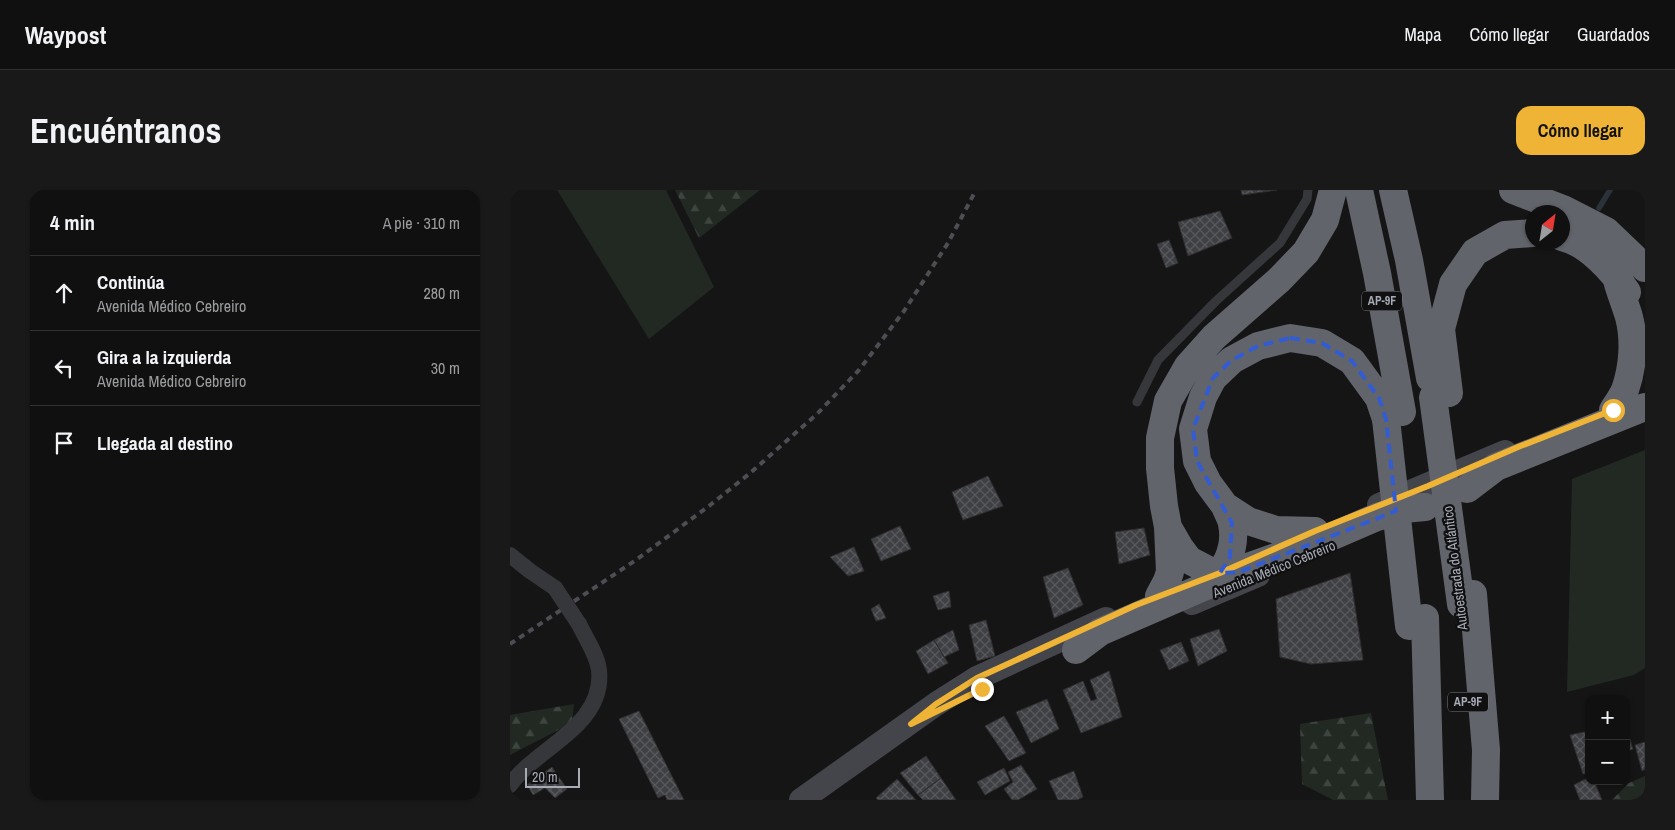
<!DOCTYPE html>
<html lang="es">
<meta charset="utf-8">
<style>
body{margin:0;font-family:"Archivo Narrow",sans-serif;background:#191919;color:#f1f3f6}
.controls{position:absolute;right:15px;bottom:15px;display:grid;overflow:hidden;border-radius:10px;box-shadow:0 1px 4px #0004}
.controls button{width:45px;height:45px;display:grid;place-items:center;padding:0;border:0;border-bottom:1px solid #303030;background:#101010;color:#f1f3f6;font:25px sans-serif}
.compass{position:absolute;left:1015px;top:15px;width:45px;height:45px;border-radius:50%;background:#101010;box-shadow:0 1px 4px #0004;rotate:30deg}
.scale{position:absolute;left:15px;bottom:12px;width:55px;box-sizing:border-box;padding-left:5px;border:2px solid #a7abb6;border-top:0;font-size:14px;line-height:18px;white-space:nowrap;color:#a7abb6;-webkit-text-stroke:4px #101011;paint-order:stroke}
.stop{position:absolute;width:15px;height:15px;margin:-11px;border:4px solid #efb435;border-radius:50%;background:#fff}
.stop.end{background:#efb435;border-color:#fff;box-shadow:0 1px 5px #0008}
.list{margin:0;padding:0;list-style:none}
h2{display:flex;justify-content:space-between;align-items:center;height:65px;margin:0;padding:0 20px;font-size:21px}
h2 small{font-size:16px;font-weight:400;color:#9c9d9f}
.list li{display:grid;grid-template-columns:32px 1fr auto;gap:15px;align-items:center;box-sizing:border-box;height:75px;padding:0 20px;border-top:1px solid #303030}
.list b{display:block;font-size:19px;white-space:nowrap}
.list p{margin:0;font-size:16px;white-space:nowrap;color:#9c9d9f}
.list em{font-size:16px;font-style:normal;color:#9c9d9f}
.icon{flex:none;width:28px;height:28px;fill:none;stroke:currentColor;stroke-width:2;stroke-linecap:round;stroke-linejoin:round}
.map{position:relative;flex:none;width:1135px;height:610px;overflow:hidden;border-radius:15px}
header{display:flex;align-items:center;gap:30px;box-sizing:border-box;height:70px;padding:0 25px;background:#101010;border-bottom:1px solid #303030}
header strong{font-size:24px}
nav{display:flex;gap:28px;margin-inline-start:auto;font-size:18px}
.intro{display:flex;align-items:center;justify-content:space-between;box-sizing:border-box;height:120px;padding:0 30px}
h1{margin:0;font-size:35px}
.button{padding:12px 22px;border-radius:15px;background:#efb435;color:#111;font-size:18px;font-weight:700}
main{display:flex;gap:30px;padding:0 30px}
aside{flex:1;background:#101010;border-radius:15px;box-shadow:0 1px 4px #0004}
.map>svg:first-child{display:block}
</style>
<header>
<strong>Waypost</strong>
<nav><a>Mapa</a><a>Cómo llegar</a><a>Guardados</a></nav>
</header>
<div class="intro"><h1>Encuéntranos</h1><a class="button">Cómo llegar</a></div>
<main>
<aside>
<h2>4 min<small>A pie · 310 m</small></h2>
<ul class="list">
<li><svg class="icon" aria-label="ahead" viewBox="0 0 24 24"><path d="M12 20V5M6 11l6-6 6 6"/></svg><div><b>Continúa</b><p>Avenida Médico Cebreiro</p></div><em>280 m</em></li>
<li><svg class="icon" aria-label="left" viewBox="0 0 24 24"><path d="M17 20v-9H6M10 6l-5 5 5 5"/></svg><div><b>Gira a la izquierda</b><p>Avenida Médico Cebreiro</p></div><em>30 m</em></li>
<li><svg class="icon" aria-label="arrive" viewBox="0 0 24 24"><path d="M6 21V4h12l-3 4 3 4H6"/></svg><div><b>Llegada al destino</b></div></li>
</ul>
</aside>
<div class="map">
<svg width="1135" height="610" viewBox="0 0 1135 610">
<defs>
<pattern id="forest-firs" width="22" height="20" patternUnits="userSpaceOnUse" patternTransform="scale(1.25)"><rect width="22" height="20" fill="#212922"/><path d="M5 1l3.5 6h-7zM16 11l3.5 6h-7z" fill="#3e4540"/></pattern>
<pattern id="building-cross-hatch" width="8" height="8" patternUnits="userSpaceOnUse" patternTransform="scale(1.25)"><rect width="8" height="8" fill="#3f4043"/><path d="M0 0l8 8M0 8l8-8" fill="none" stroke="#58595c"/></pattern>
</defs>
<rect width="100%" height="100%" fill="#151516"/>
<path fill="#212922" d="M47,0h109l48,97 -65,52z
M1135,260v218l-11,7 -67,17 5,-213z"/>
<path fill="url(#forest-firs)" d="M165,0h85l-61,48z
M64,514l-2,19 -62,32v-40z
M861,523l17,87h-55l-31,-16 -2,-60z
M1135,586v19l-6,5h-27l17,-17z"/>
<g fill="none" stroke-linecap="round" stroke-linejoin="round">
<path stroke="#2b333a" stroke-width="5.5" d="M1089,18l11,-18"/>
</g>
<path fill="url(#building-cross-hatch)" stroke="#2f2f32" d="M731,0h36l-35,5z
M710,21l12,27 -44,18 -10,-34z
M659,50l9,23 -12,5 -9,-24z
M478,286l15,30 -40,14 -11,-28z
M390,336l11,23 -30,12 -10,-22z
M634,338l6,27 -31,9 -4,-32z
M344,357l10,24 -16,5 -18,-19z
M558,378l15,37 -29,13 -11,-41z
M840,383l13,87 -52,4 -31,-7 -4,-58z
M439,401l2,16 -13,3 -5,-14z
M369,414l7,14 -10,3 -5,-12z
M476,430l9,36 -18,5 -8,-36z
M709,439l8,22 -29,15 -8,-27z
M443,440l6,20 -15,7 -10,-17z
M424,450l14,23 -20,11 -12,-23z
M671,452l8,19 -20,9 -9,-20z
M599,481l13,46 -41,16 -18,-43 20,-9 8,20 6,-2 -7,-19z
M537,509l12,30 -28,14 -15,-31z
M129,521l45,89h-17l-2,-5 -7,3 -39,-79z
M494,526l22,37 -17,8 -24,-35z
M1116,537l7,22 -7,3z
M1079,541v42l-6,1 -13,-39z
M1135,552v27l-3,2 -7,-26z
M416,566l15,22 -23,17 -18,-22z
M511,575l16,24 -19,11h-6l-8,-11 9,-7 -5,-10z
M42,577l15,22 -12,9 -10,-10 -12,7 -6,-10z
M494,578l6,13 -25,14 -8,-13z
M564,581l9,26 -6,3h-19l-9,-19z
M1079,587v4h5l8,19h-22l-6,-15z
M431,588l15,22h-33l-5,-5z
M387,589l19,21h-38l-2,-2z"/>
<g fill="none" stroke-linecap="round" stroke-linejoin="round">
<path stroke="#36373b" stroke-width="9" d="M627,212l21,-42 58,-59 64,-58 27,-44 1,-9"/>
<path stroke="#36373b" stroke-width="16" d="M0,365l20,16 25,17
M0,595c27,-38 95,-59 89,-115 -2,-16 -13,-31 -20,-46"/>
<path stroke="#44454b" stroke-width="24" d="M869,315l126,-53
M682,413l66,-28
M291,610l135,-96 41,-26 129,-59"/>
<path stroke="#62646c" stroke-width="28" d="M849,0l18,83 25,139
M883,0l16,70 21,118
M1003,0l50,19 43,22 39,37
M1052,47c26,6 51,34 65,55
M939,203l-8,-64 12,-45 22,-32 30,-17 27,-2
M1103,220c4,-6 9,-13 12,-20 8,-23 10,-50 4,-73 -4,-14 -10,-27 -13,-41
M957,299l29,-22 149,-60
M659,339l11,19 9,12 21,11 18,3 98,-35 51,-22 26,-8 22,-2
M805,341l-39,-1 -28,-9 -23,-15 -17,-23 -11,-22 -4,-32 10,-32 10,-19 19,-18 26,-14 32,-8 32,5 30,18 27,37 7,21
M963,404l13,156 -1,50
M649,406l8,-15 3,-9 -2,-45 -4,-21 -4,-38v-30l8,-37 20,-35 26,-29 65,-57 27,-28 19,-32 8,-30
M915,428l5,182
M566,460l24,-18 106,-46c19,-13 31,-38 26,-62 -1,-6 -5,-12 -7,-18"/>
<path stroke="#4d4e54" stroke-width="4" stroke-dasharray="6 5" stroke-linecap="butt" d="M0,454l126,-84 73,-54 40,-32 68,-60 42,-44 45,-59 44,-68 28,-53"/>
<path stroke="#36373b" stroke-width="16" d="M45,398l24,36"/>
<path stroke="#62646c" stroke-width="28" d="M923,207l28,207
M876,229l23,207"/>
</g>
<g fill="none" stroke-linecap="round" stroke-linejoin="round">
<path stroke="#efb435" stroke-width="6" d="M472,499l-71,35 25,-20 41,-26 159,-73 84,-32 95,-42 113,-45 90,-39 95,-37"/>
</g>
<path fill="none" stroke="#325cd3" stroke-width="4" stroke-dasharray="10 6" stroke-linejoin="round" d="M780,148l32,5 30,18 27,37 7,21 10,92 -157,61 -19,1 10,-16 2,-34 -35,-62 -4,-32 20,-51 19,-18 26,-14z"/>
<g text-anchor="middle" stroke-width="4.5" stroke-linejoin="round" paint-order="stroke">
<g fill="#101011" stroke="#7a7c84" stroke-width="1">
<rect x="852" y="101.5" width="40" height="19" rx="4"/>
<rect x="938" y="502.5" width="40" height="19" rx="4"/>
</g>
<g font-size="12" font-weight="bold" fill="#a7abb6">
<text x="872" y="115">AP-9F</text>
<text x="958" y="516">AP-9F</text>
</g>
<g font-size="14" fill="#a7abb6" stroke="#101011">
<text transform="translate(945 378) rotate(-97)" y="5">Autoestrada do Atlántico</text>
<text transform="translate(764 379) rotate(-22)" y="5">Avenida Médico Cebreiro</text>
</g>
</g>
</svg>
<div class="controls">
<button>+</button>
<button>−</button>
</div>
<svg class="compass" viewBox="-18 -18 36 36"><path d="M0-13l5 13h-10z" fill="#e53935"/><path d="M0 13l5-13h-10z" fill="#9c9d9f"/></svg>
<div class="scale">20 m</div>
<div class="stop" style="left:1103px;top:220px"></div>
<div class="stop end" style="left:472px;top:499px"></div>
</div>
</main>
